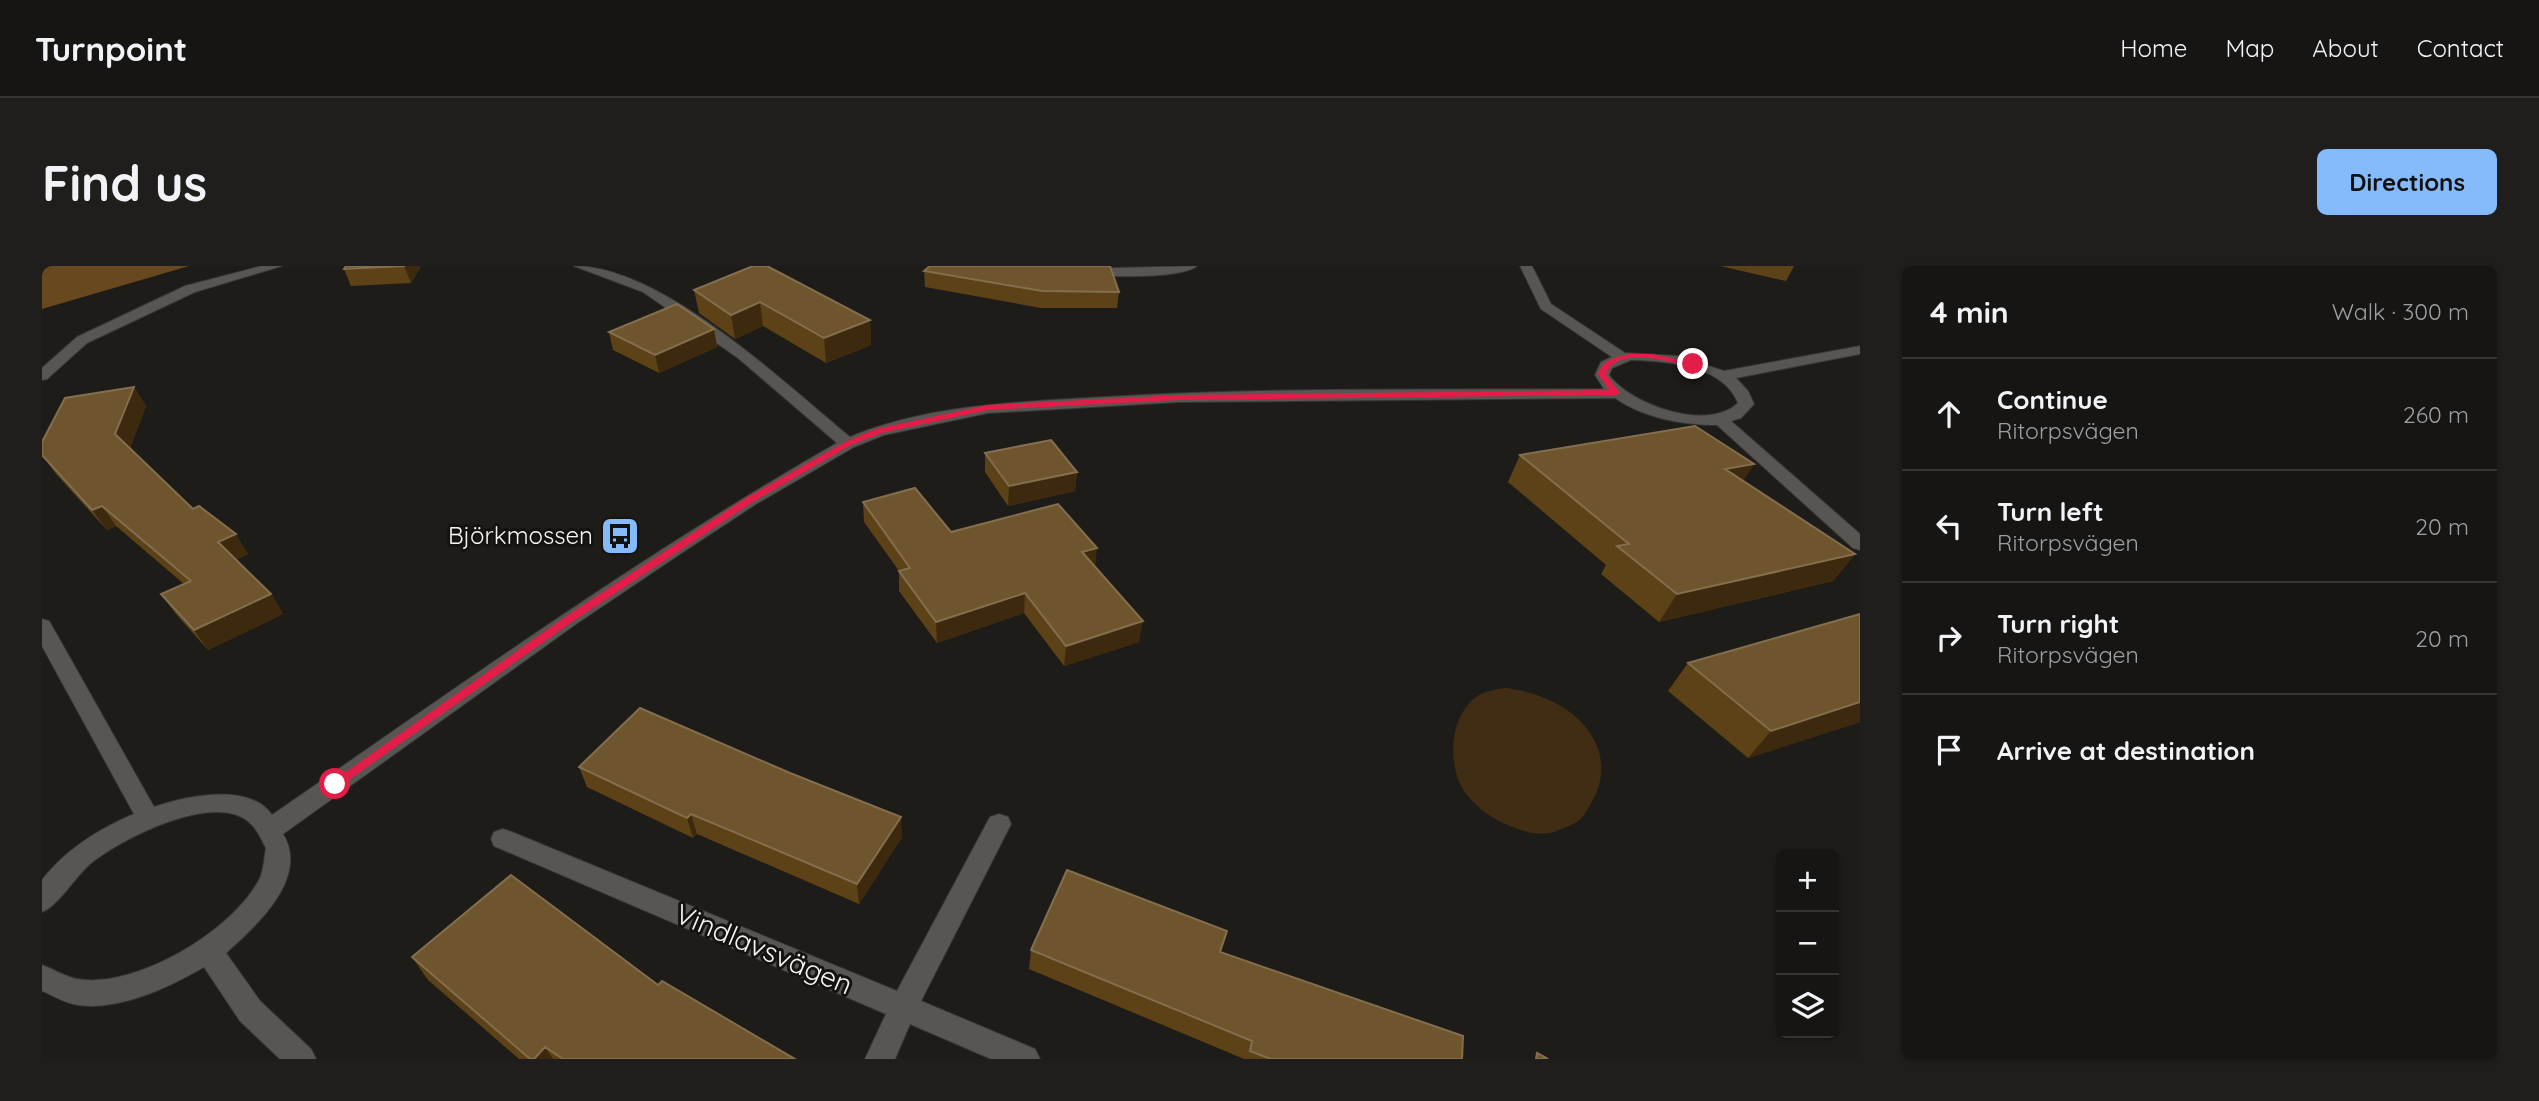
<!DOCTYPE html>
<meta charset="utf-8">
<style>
body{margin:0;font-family:Quicksand,sans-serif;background:#1f1e1c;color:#f1f3f6}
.controls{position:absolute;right:21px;bottom:21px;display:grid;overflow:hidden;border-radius:10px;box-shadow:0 2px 5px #0004}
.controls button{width:63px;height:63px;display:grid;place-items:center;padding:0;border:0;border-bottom:2px solid #353433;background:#161513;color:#f1f3f6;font:35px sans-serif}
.stop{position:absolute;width:21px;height:21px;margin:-16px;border:5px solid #e11d48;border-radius:50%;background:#fff}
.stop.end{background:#e11d48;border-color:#fff;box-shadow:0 2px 7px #0008}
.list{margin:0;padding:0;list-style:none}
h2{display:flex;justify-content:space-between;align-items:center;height:91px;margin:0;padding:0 28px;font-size:30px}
h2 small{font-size:23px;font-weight:400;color:#9e9fa0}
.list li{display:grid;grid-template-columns:46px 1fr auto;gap:21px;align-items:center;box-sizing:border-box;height:112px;padding:0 28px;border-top:2px solid #353433}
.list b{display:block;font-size:26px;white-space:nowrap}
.list p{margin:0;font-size:23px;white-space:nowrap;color:#9e9fa0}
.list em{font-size:23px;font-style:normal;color:#9e9fa0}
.icon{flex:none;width:38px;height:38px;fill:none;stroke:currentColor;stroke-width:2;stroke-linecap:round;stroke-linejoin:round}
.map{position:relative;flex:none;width:1818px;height:793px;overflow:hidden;border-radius:10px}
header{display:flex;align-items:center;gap:42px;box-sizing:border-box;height:98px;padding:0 35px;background:#161513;border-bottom:2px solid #353433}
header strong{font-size:33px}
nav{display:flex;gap:38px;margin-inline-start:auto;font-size:24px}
.intro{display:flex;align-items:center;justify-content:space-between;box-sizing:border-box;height:168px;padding:0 42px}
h1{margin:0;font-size:49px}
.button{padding:18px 32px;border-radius:10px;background:#86bbfb;color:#111;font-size:24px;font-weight:700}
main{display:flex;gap:42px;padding:0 42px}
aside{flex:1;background:#161513;border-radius:10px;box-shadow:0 2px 5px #0004}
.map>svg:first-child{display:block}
</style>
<header>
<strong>Turnpoint</strong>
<nav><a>Home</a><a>Map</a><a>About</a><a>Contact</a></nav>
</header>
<div class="intro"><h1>Find us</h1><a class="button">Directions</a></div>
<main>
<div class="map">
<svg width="1818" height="793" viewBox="0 0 1818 793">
<rect width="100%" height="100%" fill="#1e1c19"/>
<path fill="#402d14" d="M1462,422c68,6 129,62 79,128 -5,7 -14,10 -22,13 -17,8 -29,5 -46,-1 -19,-7 -35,-17 -48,-33 -20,-25 -19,-76 8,-97 8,-7 19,-8 29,-10z"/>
<path fill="#68491f" d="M0,0h147l-147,43z"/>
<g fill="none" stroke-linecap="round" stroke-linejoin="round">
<defs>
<path id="minor" d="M220,0h20l-87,26 -108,51 -40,36 -5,1v-12l35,-31 108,-51z
M532,0c88,0 209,116 276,171 80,-33 170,-35 255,-40 166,-10 333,-7 499,-8l-9,-14 6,-13 11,-5 -71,-48 -21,-43h12l19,38 74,49 53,3 46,15 136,-25v8l-124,24 12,13 6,13 -13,14 -10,3 129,113v16l-7,-2 -136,-123c-35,0 -73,-7 -102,-27l-436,4 -191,11 -104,22 -30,12 -98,57 -79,52 -101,68 -293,210c27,44 -28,93 -57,119l34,48 51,48 5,10h-36l-40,-38 -36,-54c-34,20 -85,44 -126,38 -12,-1 -25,-10 -36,-14v-26c11,4 24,12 35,14 59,10 155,-48 182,-99 5,-9 5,-22 7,-32 -4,-7 -8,-17 -14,-23 -33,-37 -132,14 -162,39 -15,13 -32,42 -48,48v-32c24,-31 57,-51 92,-66l-92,-168v-27l7,2 3,5 102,181c31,-11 96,-25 118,8 186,-128 369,-260 565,-372l-99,-85 -95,-66zM1589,94c35,1 92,5 107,43 -30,29 -107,2 -129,-28l3,-7z
M987,0l84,2 84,-2c-21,17 -138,9 -166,3z
M957,548l9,3 3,7 -90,177 114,48 5,10h-49l-81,-35 -15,35h-30l21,-45 -392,-168 -3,-7 3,-7 9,-3 9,3 385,159 93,-174z"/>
</defs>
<use href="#minor" stroke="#373634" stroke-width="2"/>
<use href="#minor" fill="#585653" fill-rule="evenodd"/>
</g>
<path fill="#5d4117" d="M304,0h75l-10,17 -60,3 -7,-17z
M1678,0h74l-8,15z
M882,5l195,21 -2,16h-76l-116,-21z
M652,24l176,30 1,25 -45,18 -63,-37 -28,13 -36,-26z
M672,63l3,18 -58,26 -46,-23 -4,-18z
M92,121l12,19 -16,42 63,61 55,45 -12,6 35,34 12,20 -75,36 -32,-36 -15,-20 23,-10 -68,-58 -9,4 -51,-56 -14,-19z
M943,187l92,19 -2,19 -67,15 -23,-34z
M1478,189l234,9 -11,17 112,73 -22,27 -174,41 -58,-48 5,-9 -98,-83z
M821,236l88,30 144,35 44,75 -75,24 -40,-53 -87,30 -38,-52v-20l-35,-49z
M1646,397l172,59 -112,36 -80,-67z
M537,501l323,70 -43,67 -162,-70 -4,4 -106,-51z
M989,684l189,2 242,107h-218l-215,-90z
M370,691l246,28 137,74h-276l-91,-79z"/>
<path fill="#3d2a0e" d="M362,0h17l-10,17z
M718,36l3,24 -28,13 -4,-24z
M828,54l1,25 -45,18 -2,-25z
M672,63l3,18 -58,26 -4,-18z
M92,121l12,19 -18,47 -13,-19z
M1712,198l-17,27 -12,-22z
M1035,206l-2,19 -67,15 1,-20z
M60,240l14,20 -9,4 -15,-20z
M194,268l12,20 -17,8 -13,-20z
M1055,282l-2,20 -13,-16z
M1813,288l-22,27 -174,41 18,-28z
M983,327l-1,20 -87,30 -1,-21z
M229,328l12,20 -75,36 -14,-20z
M1101,355l-4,21 -75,24 2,-20z
M1818,436v20l-112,36 23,-27z
M649,548l6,20 -4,4 -6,-20z
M859,551l1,20 -43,67 -2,-20z
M503,781l8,12h-19z"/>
<path fill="#6e552e" stroke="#836e4d" stroke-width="2" d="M304,0h59l-61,3z
M711,0h14l103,54 -46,18 -64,-36 -29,13 -37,-25z
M888,0h180l9,26 -77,-1 -118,-20z
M635,38l37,25 -59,26 -46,-23z
M92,121l-19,47 78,75 6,-3 37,28 -18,8 53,52 -77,36 -33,-36 30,-13 -89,-75 -10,4 -50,-55v-13l23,-44z
M1653,160l59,38 -29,5 130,85 -178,40 -60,-48 12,-2 -109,-89z
M1009,174l26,32 -68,14 -24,-33z
M873,222l36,44 107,-28 39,44 -15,4 61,69 -77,25 -41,-53 -89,29 -37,-51 11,-3 -47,-66z
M1818,348v88l-89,29 -83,-68z
M598,442l150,65 111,44 -44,67 -166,-70 -4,4 -108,-51z
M1025,604l160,61 -7,21 243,84 -1,23h-191l-21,-8 2,-10 -221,-91z
M469,609l147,110 4,-4 133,78h-232l-18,-12 -11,12h-4l-118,-102z
M1495,787l11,6h-12z"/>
<path fill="#e11d48" d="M1587,88h24l44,10 -4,3c-23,-5 -76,-22 -87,7l14,19 -4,2 -437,5 -191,10 -106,23 -31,12 -98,57 -181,120 -233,165h-9l-1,-3 236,-167 181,-119 99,-56 31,-13 112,-24 191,-10 430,-5 -11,-16c6,-15 16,-16 31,-20z"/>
<defs>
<symbol id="bus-square" viewBox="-11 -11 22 22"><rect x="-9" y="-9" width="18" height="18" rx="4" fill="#86bbfb" stroke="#151310"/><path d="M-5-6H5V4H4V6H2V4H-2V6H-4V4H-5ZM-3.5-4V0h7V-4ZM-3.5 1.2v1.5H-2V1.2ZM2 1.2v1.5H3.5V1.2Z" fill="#111"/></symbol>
</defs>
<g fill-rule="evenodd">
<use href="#bus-square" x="556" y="248" width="44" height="44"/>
</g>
<g text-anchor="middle" stroke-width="6" stroke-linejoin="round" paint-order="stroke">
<g font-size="24" fill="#f5f4f2" stroke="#151310" text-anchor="end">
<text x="551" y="278">Björkmossen</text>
</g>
<g font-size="28" fill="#f5f4f2" stroke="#151310">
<text transform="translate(722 683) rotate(23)" y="10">Vindlavsvägen</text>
</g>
</g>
</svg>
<div class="controls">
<button>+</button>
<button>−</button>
<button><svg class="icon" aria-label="layers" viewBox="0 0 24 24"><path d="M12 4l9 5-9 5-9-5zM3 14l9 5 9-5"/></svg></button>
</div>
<div class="stop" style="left:293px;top:518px"></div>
<div class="stop end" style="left:1651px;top:98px"></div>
</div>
<aside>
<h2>4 min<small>Walk · 300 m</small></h2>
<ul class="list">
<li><svg class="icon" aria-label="ahead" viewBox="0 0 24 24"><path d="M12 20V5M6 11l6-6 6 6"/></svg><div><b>Continue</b><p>Ritorpsvägen</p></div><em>260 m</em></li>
<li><svg class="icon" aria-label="left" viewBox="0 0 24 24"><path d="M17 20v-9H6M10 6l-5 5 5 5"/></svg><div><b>Turn left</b><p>Ritorpsvägen</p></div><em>20 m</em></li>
<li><svg class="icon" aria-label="right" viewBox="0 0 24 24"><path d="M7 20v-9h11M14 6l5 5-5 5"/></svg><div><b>Turn right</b><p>Ritorpsvägen</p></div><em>20 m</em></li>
<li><svg class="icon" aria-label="arrive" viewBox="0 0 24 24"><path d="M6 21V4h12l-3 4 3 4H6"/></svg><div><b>Arrive at destination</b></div></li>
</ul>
</aside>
</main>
